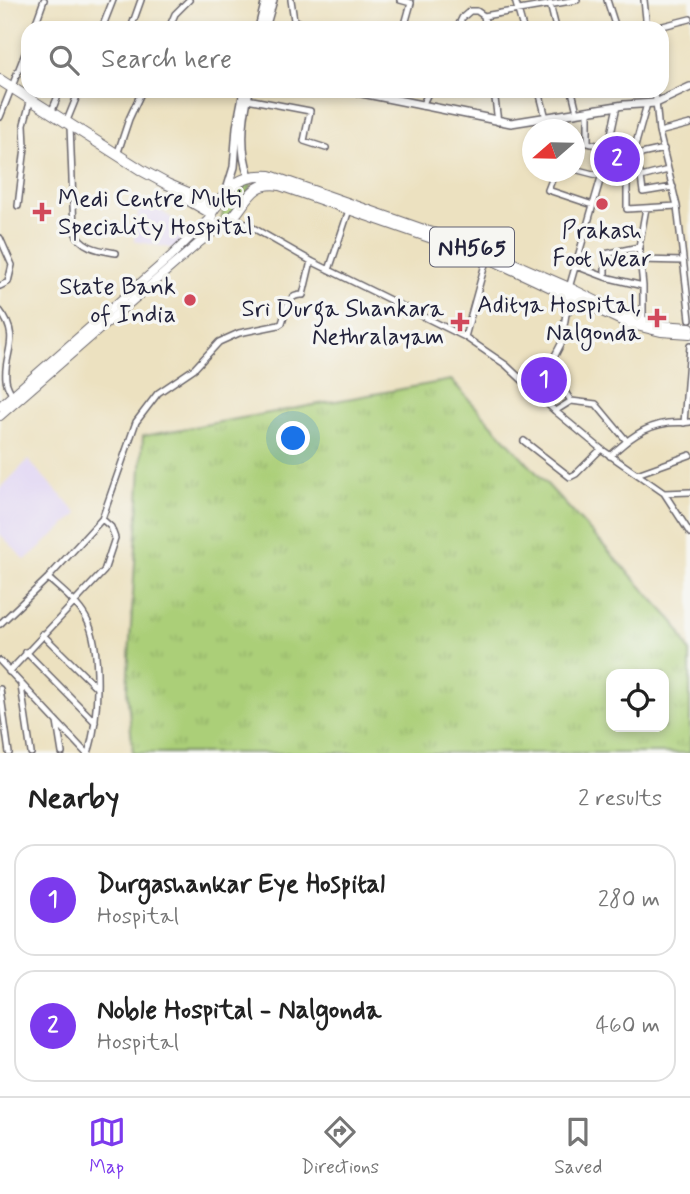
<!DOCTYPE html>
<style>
body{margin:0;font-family:Mynerve,sans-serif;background:#f2f2f2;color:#222}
.controls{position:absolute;right:21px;bottom:21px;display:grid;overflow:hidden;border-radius:14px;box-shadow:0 4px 10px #0003}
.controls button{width:63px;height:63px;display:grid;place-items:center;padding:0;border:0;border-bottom:2px solid #e0e0e0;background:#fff;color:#222;font:35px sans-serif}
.compass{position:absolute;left:522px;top:119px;width:63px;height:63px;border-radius:50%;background:#fff;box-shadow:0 4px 10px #0003;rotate:250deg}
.you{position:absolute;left:294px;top:439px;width:24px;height:24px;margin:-18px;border:5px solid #fff;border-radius:50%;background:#1a73e8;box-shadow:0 0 0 10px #1a73e833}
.badge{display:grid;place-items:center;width:46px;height:46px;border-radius:50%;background:#7c3aed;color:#fff;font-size:23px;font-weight:700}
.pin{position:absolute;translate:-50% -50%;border:4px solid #fff;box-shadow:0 2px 7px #0006}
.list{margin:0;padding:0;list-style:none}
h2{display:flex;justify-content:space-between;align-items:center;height:91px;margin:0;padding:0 28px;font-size:30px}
h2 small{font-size:23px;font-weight:400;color:#767676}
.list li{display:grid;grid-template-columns:46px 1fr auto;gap:21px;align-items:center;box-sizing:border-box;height:112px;margin:0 14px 14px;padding:0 14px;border:2px solid #e0e0e0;border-radius:21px}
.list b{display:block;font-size:26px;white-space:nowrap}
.list p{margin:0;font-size:23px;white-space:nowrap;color:#767676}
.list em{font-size:23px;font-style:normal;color:#767676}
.icon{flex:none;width:38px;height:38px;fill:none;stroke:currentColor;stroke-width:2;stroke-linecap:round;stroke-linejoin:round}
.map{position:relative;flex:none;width:690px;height:753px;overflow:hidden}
.search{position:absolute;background:#fff;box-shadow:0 4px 10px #0003;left:21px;right:21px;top:21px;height:77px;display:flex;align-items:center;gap:18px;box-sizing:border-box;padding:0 24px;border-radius:21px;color:#767676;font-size:26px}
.sheet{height:343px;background:#fff}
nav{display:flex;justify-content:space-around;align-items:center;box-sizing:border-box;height:98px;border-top:2px solid #e0e0e0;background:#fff;font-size:19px;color:#767676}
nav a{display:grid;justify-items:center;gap:4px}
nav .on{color:#7c3aed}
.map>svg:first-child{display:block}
</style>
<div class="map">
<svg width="690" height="753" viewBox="0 0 690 753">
<defs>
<pattern id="grass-tufts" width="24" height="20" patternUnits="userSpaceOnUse" patternTransform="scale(1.75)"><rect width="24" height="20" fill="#abcf78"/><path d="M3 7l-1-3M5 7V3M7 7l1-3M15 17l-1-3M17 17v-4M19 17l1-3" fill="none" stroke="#93b169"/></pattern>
<pattern id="park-crowns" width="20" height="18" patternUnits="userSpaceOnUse" patternTransform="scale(1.75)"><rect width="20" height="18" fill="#abcf78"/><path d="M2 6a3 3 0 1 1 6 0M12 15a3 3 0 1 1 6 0" fill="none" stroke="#93b169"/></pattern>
</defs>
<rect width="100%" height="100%" fill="#f6f6f2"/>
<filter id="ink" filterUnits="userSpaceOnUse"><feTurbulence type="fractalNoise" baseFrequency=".0143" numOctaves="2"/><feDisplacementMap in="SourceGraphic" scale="14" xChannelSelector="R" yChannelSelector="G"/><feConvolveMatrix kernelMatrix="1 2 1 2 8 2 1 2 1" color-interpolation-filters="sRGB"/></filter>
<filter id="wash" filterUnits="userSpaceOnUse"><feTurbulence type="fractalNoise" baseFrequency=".00686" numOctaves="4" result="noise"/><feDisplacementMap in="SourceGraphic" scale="28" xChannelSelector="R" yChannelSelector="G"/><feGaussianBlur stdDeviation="1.57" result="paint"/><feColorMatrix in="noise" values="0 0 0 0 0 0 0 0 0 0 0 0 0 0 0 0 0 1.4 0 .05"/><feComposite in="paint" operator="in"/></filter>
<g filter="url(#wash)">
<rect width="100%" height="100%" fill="#ece1c0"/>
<path fill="#e0d4f4" d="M139,204l17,3 32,23 -13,19 -41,-8z
M28,460l50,54 -53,46 -25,-26v-45z"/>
<path fill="url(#grass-tufts)" stroke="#66785a" stroke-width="2" fill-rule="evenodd" d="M451,380l224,243 15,29v101h-557l-6,-64 16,-253zM611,674h53v53h-53z"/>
<path fill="url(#park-crowns)" stroke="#66785a" stroke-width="2" d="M247,181l4,2v4l-21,28 -9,7 2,-12z"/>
</g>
<g filter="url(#ink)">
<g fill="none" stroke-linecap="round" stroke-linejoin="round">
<defs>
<path id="minor" d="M291,0l3,20 15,8
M400,0l11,3 -7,25
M515,0l8,28
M607,0l9,28
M644,0l3,28
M550,4l6,24
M34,28l10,-28
M102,28l11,-28
M131,28l10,-28
M169,28l6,-14 14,-14
M457,28l5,-10 8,-7h7l7,5
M486,28l-2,-12 93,-16
M655,28l35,-9
M494,91l4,31
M539,91l7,27
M572,91l5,21
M655,91l4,41 18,74 13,113
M247,99l63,12 -6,30 22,7
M647,104l-20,71v34l50,-3
M422,106l7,-15
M51,113l9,-22
M0,117l28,-71
M66,123l13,-32
M70,126l4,104c7,18 25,20 42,23
M659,132l31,-8
M574,141l14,2v-33
M588,143l20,5
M117,155l12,-36 13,-28
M632,156l32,-7
M574,169l27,7
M555,172l-7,18 45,15
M627,175l13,-2 1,4 27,-7
M641,177l2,15 30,-5
M18,206l7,-59 -1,-23 7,-25
M234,217l77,44 154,76 41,28 49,46 46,38 63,44 26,-1
M0,238l12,27 -4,17 -8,4
M639,247l-34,7v23l38,9 -4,-39 7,-39
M640,260l43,1
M576,266l29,11
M329,270l20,-60
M569,288l35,-121 13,-61
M0,311c22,28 3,43 6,68 0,6 4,11 6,16
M643,322v-36
M465,337l22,-80
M571,401l25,3 30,36
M555,411l16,-10 -22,-34 12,-23 5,-30 14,-15
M684,423l6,-77
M524,441l46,36 6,-3 25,-25
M610,456c17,-16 34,-30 58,-33 7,-1 15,0 22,-1
M637,474l53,-19
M664,493l26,40
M48,578c13,12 29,24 38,40 16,27 13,106 2,135
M0,624l48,-46 54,-59 34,-97 22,-29 37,-25 24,-26 20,-9 40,-8 3,-2c5,-13 4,-29 21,-28l8,-34
M42,634l54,53
M26,652l69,70
M0,661l86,92
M9,672l95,-101 11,-33 -4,-11 -9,-8
M21,686l10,67
M0,689l9,64
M57,722l5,31"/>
<path id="tertiary" d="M259,28l7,-28
M265,28l8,-28
M249,91c-7,28 -10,58 0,85
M352,91l159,32 113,-18 32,-2 34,-16
M227,190l7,-23 3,-40 7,-36"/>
<path id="secondary" d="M0,406l170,-149 40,-39
M0,416l200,-174 21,-16"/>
<path id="trunk" d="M0,80l143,91 24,13 50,21
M185,198l26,15
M690,328l-29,-2 -32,-8 -60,-30 -83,-36 -216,-76c-31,-3 -43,13 -59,37l1,11 9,2c26,-13 24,-47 59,-41l207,72 141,66 33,8 29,2"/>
</defs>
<use href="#minor" stroke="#69656a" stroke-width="8"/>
<use href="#tertiary" stroke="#69656a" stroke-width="10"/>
<use href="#secondary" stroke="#69656a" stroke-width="10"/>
<use href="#trunk" stroke="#69656a" stroke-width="12"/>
<use href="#minor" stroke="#fff" stroke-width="5"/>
<use href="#tertiary" stroke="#fff" stroke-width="7"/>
<use href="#secondary" stroke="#fff" stroke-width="8"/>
<use href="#trunk" stroke="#fff" stroke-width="10"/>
</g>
</g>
<g fill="#d1495b" stroke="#f6f6f2" stroke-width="2.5">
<circle cx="602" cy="204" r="7"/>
<path d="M38.5 201.5h7v7h7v7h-7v7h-7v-7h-7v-7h7z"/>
<circle cx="190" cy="300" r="7"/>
<path d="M653.5 307.5h7v7h7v7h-7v7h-7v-7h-7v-7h7z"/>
<path d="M456.5 311.5h7v7h7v7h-7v7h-7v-7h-7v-7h7z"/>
</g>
<g text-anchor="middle" stroke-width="7" stroke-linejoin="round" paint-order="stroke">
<rect fill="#f6f6f2" stroke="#626272" stroke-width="2" x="430" y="227.5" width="84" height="39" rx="5"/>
<g font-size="23" font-weight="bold" fill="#22223b">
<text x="472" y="255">NH565</text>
</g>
<g font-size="24" fill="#22223b" stroke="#f6f6f2" text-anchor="end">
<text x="58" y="206" text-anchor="start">Medi Centre Multi<tspan x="58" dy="28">Speciality Hospital</tspan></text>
<text x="602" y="238" text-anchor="middle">Prakash<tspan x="602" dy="28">Foot Wear</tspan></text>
<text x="176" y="294">State Bank<tspan x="176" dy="28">of India</tspan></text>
<text x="641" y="312">Aditya Hospital,<tspan x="641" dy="28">Nalgonda</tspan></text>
<text x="444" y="316">Sri Durga Shankara<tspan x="444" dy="28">Nethralayam</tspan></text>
</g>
</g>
</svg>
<div class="controls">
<button><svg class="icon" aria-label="locate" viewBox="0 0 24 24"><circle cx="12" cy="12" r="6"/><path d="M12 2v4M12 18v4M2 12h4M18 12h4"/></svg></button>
</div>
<svg class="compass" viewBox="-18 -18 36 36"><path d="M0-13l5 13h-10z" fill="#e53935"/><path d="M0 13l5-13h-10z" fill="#767676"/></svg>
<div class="you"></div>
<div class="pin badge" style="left:544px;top:380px">1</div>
<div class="pin badge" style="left:617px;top:159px">2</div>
<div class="search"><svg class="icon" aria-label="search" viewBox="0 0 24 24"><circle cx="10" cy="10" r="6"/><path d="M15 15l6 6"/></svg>Search here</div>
</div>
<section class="sheet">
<h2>Nearby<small>2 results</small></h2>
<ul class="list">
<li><span class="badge">1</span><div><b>Durgashankar Eye Hospital</b><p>Hospital</p></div><em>280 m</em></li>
<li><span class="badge">2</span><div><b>Noble Hospital - Nalgonda</b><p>Hospital</p></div><em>460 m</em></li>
</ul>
</section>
<nav>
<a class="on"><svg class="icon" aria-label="map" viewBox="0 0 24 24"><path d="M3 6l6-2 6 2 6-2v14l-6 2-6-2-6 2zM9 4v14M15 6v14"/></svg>Map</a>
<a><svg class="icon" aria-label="directions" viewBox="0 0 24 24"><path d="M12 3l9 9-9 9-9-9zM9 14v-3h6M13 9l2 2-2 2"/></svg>Directions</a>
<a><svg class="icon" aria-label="saved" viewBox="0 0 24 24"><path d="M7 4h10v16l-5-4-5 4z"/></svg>Saved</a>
</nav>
